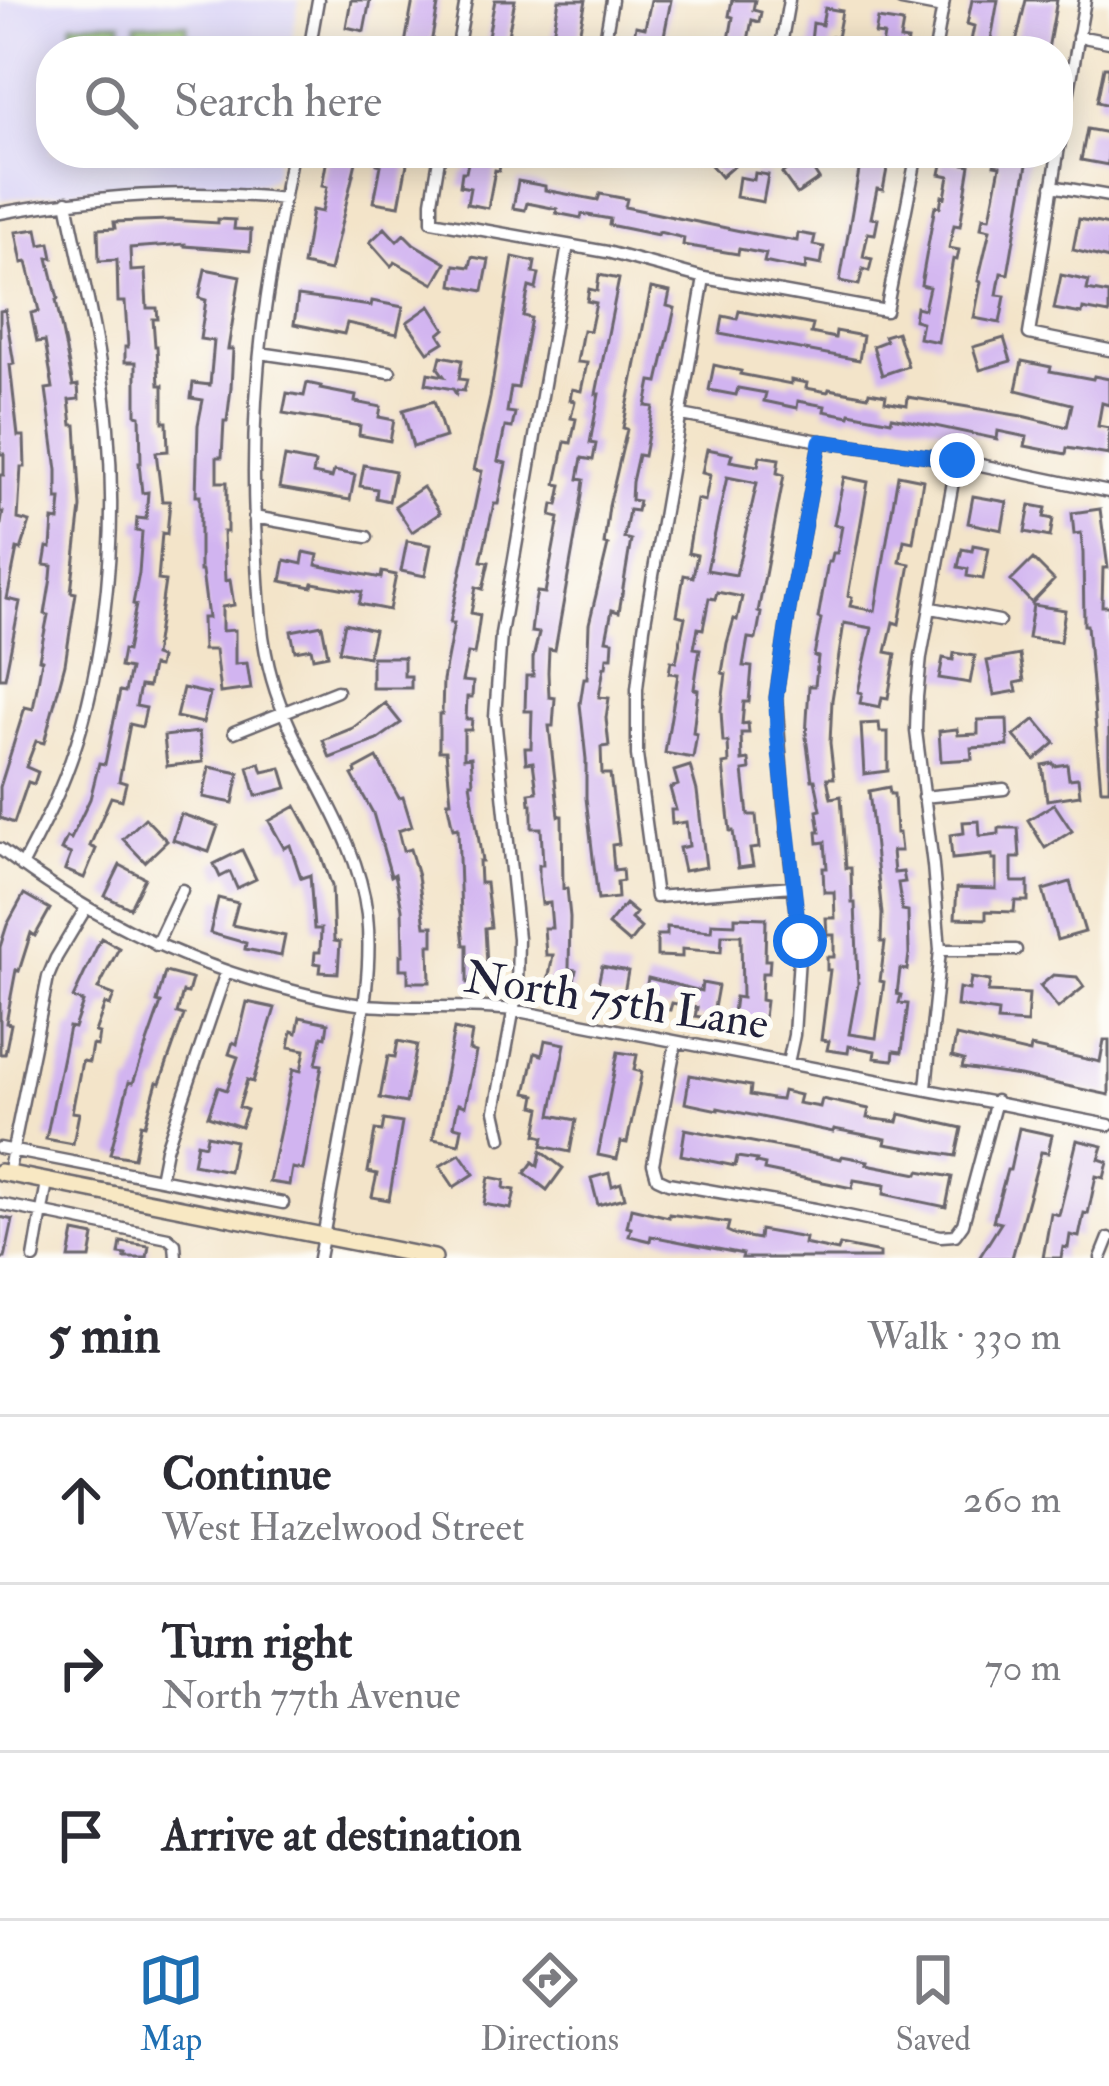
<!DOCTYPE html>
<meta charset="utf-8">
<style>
body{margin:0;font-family:"IM FELL Double Pica",serif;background:#f2f2f3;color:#2b2b33}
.stop{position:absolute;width:36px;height:36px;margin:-27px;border:9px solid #1a73e8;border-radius:50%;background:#fff}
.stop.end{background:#1a73e8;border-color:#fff;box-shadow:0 3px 12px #0008}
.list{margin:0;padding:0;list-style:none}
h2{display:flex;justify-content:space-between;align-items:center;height:156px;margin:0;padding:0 48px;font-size:51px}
h2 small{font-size:39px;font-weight:400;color:#7c7c81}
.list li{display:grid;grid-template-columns:78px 1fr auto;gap:36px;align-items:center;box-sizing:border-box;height:168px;padding:0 48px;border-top:3px solid #e1e1e2}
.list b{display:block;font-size:45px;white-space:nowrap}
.list p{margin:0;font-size:39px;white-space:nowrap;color:#7c7c81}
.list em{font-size:39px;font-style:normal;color:#7c7c81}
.icon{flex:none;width:66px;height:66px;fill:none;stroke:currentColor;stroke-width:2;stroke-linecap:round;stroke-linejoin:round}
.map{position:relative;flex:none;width:1109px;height:1258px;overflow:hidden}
.search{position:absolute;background:#fff;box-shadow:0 6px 30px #0003;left:36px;right:36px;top:36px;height:132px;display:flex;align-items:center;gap:30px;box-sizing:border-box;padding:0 42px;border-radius:48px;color:#7c7c81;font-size:45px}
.sheet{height:660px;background:#fff}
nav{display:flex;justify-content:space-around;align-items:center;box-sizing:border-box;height:168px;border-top:3px solid #e1e1e2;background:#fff;font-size:33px;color:#7c7c81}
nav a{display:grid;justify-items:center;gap:6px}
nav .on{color:#1f6fb2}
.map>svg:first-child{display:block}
</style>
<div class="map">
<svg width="1109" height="1258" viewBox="0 0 1109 1258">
<rect width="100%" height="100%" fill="#fdfcf7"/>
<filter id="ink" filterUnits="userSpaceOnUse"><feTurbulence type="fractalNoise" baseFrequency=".00833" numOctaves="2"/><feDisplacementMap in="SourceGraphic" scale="24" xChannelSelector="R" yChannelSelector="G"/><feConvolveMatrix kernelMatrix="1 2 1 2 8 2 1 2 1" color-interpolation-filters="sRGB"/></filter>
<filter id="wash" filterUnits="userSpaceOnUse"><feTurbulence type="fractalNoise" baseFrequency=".004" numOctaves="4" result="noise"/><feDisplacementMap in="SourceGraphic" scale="48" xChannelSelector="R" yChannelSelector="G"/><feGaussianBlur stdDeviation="2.7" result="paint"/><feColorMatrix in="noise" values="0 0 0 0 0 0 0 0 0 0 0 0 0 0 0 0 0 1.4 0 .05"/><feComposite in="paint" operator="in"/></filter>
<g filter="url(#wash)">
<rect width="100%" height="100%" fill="#f3e4c9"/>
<path fill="#dbd6f7" d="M0,0h299l-9,51h-239v102h227l-4,23 -13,8 -140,1 -121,15z"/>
<path fill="#a4d381" stroke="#637a5e" stroke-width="3" d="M121,22v29h-49v-28z
M136,24h51l-1,27h-50z"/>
<g id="blocks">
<path fill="#d1b4f0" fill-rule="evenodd" d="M351,0h19l-6,31 -18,-4z
M413,0h26l-9,49 -25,-5z
M495,0h20l-9,45 -19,-4z
M559,0h27l-8,39 -6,-1 -2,13h-20z
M651,0h20l-9,46 -29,-6 3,-14 9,2z
M732,0h23l-2,10 8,2 -2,10 -7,-2 -6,31h-19l6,-34 -4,-1z
M972,0h26l-9,51h-20l5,-25 -7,-2z
M1026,0h31l-9,49 -34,2z
M825,8l17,3 -5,27 -5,-1 -2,14h-20l3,-28 9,2z
M878,19l25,4 -3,17 8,1 -2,10 -24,-4 2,-12 -9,-1z
M352,39l36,7 -1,5h-37z
M1104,67h5v38l-12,-3z
M1087,129l22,4 -1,32 -27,-5z
M328,153h14l-2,6 16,3 -26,109 -27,-6 9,-55 10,2 5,-25 -5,-1z
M379,153h30l-10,53 -25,-4 7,-37 -4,-1z
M470,153h27l-1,6 5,1 -2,11 -4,-1 -7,38 -21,-4 3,-16 -10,-2 2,-14h4z
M611,153h34v7l-32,4z
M701,153h27l9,10 -16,14z
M862,153h28l-7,37 -6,-1 -6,29 7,1 -3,15 -7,-1 -5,24 9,2 -3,12 -6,-2 -4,16 -19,-4z
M996,153h33l-21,121 -7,-1 -4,22 8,1 -5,27 -26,-5 7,-36 -3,-1 12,-51 -9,-2 2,-11 7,1 10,-52 -6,-1z
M805,157l14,22 -22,15 -15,-21z
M943,160l27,5 -10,61 -6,-1 -5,23 10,2 -2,10 -4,-1 -15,83 -19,-4 3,-16 -8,-2 2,-13 8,2 5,-22 -8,-2 14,-79 5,1 2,-11 3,1 4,-21 -9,-2z
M755,173l13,2 -5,27 -27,-5 3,-20 15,3z
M518,181l27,5v4l53,10 2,-6 27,5 -2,8 130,27 42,7 1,-8 17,3 -2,9 11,2 -3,18 -15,-3 -1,8 -27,-5 -14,-3 2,-8 -27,-5 -1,5 -55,-9 1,-7 -25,-6 -1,3 -49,-10 1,-6 -28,-5 -1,4 -25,-5 1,-4 -30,-6 -2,7 -12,-2z
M218,219l17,1 -1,9 17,1 -1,21 -65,-5v-2l-55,4 1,23 14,-1 2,38h10l1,11h-5l2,27h2l2,39h4v37h4l1,29 -12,1 6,49h8l-3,33 -5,-1 -4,47 7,1 -11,75 6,2 -2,9 -6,-1 -4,21 -8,-1 -4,20 10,2 -4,19 -12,-3 -11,57 7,2 -4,17 -11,-3 -21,49 6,3 -12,29 -19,-8 6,-16 -10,-4 6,-13 4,2 19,-40 9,-36 6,1 15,-73 5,1 5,-23 -10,-2 3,-17 4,1 9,-46 -3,-1 6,-31 3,-41 -6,-1 1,-13 9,1 2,-27 -6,1 -3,-30h2l-1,-47 -4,-1v-53h-11v-15h3l-3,-45h-7l-1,-42 -18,1 -1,-32 17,-1 -1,-6 55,-2 49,3z
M1079,219l30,6v34l-36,-9z
M385,228l12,13 7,-7 10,10 32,19 -12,21 -39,-22 -4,4 -21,-24z
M37,229l3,16 10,-2 3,15h-5l10,41 -2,1 17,86 5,-1 1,14 -10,1 3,25h4l5,83 -10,84 5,1 -11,71 -21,79 -8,-2 -10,26 12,5 -4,12 -6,-2 -14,41 -14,-5v-31l25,-80 8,2 9,-49 -3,-1 9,-44 -3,-1 6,-36 1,-12 -8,-1 3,-18 4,1 2,-28 6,1 2,-22h-4v-29l-11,-81 7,-1 -8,-47 -8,1 -6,-29 8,-2 -12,-49 -5,1 -6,-31z
M472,257l17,3 -6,31 -31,-6 3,-20 15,2z
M513,257l22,5 -2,11 6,1 -3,15 -7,-2 -6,29 8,2 -13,70 -7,-1 -4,25 8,1 -3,15 -7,-1 -7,34 8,2 -8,41h-4l-13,57 8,1 -6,27 -7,-2 -5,26 9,2 -4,28 -2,11 -6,-1 -6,28 11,1 -1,15h-5l-1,22h6l-1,11h-7v28l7,-1 2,26h-3l12,78h-3l1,22h6l5,44 -6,1 3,55h-21v-38h-3l-3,-28 -3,-89 -5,1 -6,-28h4l-5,-50h-7v-37h3l1,-34 11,-57h-4l32,-152 -8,-1 16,-72z
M205,269l35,7 -12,73h5l-2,39 -4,33h-3l-2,36h-5v25h10v50h-4l2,49 5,-1 4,25 -12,2v24l13,-1v34l12,-1 4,26 -31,4 -5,-43h-12l-1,-32h6l-6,-47h-2v-75h-4l2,-71 5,-25 -12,-2 2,-15 17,2 4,-44 -14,-2 6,-39 -7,-2z
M599,275l20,4 -23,115h3l-9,49 6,1 -3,16 -11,-2 -4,21 6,1 -4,29 -25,141 -6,-1 -1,23 1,25 6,1 -2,28h-4l10,90h3l1,73 4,-1 3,29 -1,52 7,1 -5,26 -25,-5 7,-36h-7l-2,-27h8l-2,-25 -8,1 -3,-26v-13h4l-2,-37h-9v-24h-2l-1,-11 8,-1 -4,-30 -7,1 -1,-15h6l1,-37h-7l1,-35h7v-18l6,-25 -8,-1 3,-25 3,-15 8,1 14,-75 -8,-2 2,-12 5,1 4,-20 -6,-1 9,-42 6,1 5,-24 -5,-1 4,-17 -5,-1 2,-11 9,2 6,-28 -10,-1 6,-32 7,1 6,-28 -9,-2 2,-12 8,2z
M1061,275l28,6 -2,9 22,4v20l-26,-5 -1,5 -28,-5z
M651,288l19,4 -3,14 8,2 -17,74 -7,-1 -5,25 7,1 -9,49 -6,-1 -6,27 -1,18 8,1 -2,10 -8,-1 -5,28 7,2 -12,72 -7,-2 -6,30 7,1 -1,16h-5l-1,10h-2l-5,30 10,1 -3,20 3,28 -8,1 1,27h8l9,70 -7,1 2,25 8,-1 1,12 -6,1 1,16 -20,2 -12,-102v-39l-6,-55 4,-26h3l2,-54 19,-79 -4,-1 5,-38 18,-77 -4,-1z
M298,296l73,10 1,-5 31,6 -6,27 -50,-11 -3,11 -50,-10z
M430,306l15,23 -6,5 5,8 -16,10 -21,-30z
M5,310l9,54 -4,1 8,71h6l1,31h-4l-3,52 12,3 -9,28 -4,-1 -10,50 13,3 -15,76h-5v-148l3,-18h-3v-37h4v-21h-4v-143z
M739,311l74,14 -2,8 24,5 1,-7 27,5 -4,24 -139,-26 3,-18 14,3z
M897,332l11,34 -26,9 -9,-29 13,-5 -2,-5z
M1004,338l7,23 -31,9 -7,-23z
M441,356l21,4 -3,19 8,1 -3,11 -7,-1 -1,4 -3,-5 -27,-5 2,-11 16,3 -6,-8z
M1022,361l29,6 -1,4 43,8 1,-3 15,3v26l-7,-2 -4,23 11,2v27l-42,-7 -1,6 -41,-8 2,-9 -29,-6 -1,8 -105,-22 -1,4 -41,-8 -1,3 -25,-5 1,-5 -27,-5 -1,7 -33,-7 2,-8 -28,-5 -2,7 -27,-5 5,-25 27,6 -1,3 51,10v-4l16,3 -1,5 22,4 1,-3 39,7 1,-4 17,3 -1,6 22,4 1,-8 114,19 45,11 5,-23 -56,-14z
M307,383l14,3 -1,3 36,7 -1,6 26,5 -2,10 15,3 -4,21 -31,-6 1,-9 -77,-13 4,-20 17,3z
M434,401l11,36 -32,10 -10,-37z
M707,449l25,5 -2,7 28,5 2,-10 19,3 -2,14 7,2 -26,137 3,1 -5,26 -8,-1 -5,28 9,1 -3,35h-5l-2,22 6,-1 1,10h-8l1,28 7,-1 1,10 -7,1 5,44h8l3,33 -9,1 3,17 -15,2 -5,-37h-3l-7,-67 6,-1 -1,-21h-5l-2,-31 5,-37 -4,-1 5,-30 7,-24 3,1 5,-23 -25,-5 -2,7 -6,-1 -6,31 -5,-1 -4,20 6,1 -6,40 4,1 -5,43 4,1 -4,24 -28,-5 13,-79 -9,-1 2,-12 5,1 9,-45 -8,-2 7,-40 9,2 4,-22 -9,-2 9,-54 8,2 5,-26 -8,-2zM727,477l30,6 -21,92 -29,-5z
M285,457l30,6 -2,11 19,4 2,-7 21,4 -5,25 -71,-12z
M364,465l31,6 -6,30 -13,-3 1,-9 -17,-3z
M898,475l25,5 -10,62 -9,-2 -4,22 10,2 -11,60 -6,-2 -7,30 10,2 -8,44 -6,-1 -2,10 -20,-4 2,-10 -4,-1 14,-64 -28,-5 -12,77 -2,43 4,35h-7l4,20 10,-2 5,72h5l1,35h3l3,81 -9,50 27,4 8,-56 -4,-1 5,-39h-4l1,-28 -13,-123 20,-4 1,7h4l2,39h3l2,18h-9l2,22 9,-1 2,10 -7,1 4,27 6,1 1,43 -2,16 -7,-1 -3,25 4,1 -2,8 9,1 -6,48 -8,-1 -1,9 -19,-2 1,-7 -26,-5 -1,7 -21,-3 2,-9 -8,-1 9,-70h-3v-13h7v-22h-7l-1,-17h9l-1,-26h-10l-1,-24h4l-2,-26 -7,1 -1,-11h3l-3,-21 4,-1 -6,-30h-3l-6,-43 3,-51h6l3,-29 -4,-1 7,-37 -3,-1 10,-56h3l2,-9h4l5,-27 -8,-2 10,-47 24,5 -20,114 4,1 -2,9 25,5z
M423,487l17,26 -28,19 -17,-26z
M973,496l34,6 -5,28 -34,-7z
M1030,505l16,3 -2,9 9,2 -3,18 -25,-5z
M1100,509l8,59h-5l-1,38h7v183h-8l-14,-164h-3l-1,-72 -2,-20 -7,1 -2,-21z
M407,541l24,4 -6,31 -24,-5z
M973,545l16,3 -6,31 -16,-3 1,-7 -10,-2 4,-18 10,2z
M304,552l14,3 -2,10 65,13 1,-6 14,3 -7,35 -30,-6 3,-12 -49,-9 -1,4 -31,-6 4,-21 17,4z
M1033,559l21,21 -22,23 -21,-22z
M1033,605l32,5 -5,32 -32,-4z
M345,623l29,7 -6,27 -29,-6z
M322,625l6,30 -15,3 -2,-10 -16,3 -4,-20z
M954,653l21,3 -5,27 -31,-5 4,-20 10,2z
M1020,655l4,26 -9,2 2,8 -23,4 -7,-34z
M372,657h32v19h7v12h-39z
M183,688l27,6 -7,29 -27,-6z
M385,703l16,20 -24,17 -47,18 -7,-18 30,-12z
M1007,719l1,27 -37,2 1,11 -31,2 -2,-30 18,-2 1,6 20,-1v-14z
M1035,719l20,24 -20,17 -21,-24z
M879,723l1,9h8v39l-24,3 -3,-50z
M199,732l4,30 -36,4 -3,-30z
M377,758l22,40 4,-1 9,29 -14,5 5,20 7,-2 8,27 7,50h8v19h-4l1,37h-22v-13h-8v-14h3l-1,-46 -7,-35 -4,2 -18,-63 -21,-38 4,-2 -1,-3z
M260,763l3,9 18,-4 6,20 -31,8 -8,-29z
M1053,763l1,3 13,-2 2,15 9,-1 2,17 -33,5 -5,-35z
M690,766l7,25 9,76 -22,4 -5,-23 10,-2 -3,-24 -14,2 -1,-14h5l-6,-22 8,-3 -4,-14z
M209,767l30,6 -6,30 -30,-6z
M1054,804l18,27 -27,17 -17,-28z
M296,806l23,43 13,37 2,55 6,1 -2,31 -18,-1 1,-8 -7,-1 1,-11h5l1,-23h-7l-4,-54 -9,3 -11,-33 -6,3 -15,-27z
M181,814l37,12 -9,26 -36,-12z
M145,818l22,23 -22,21 -22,-23z
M979,821l1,15 19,-2v-6h19l2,30h-8v24h16v19h-13l-1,11 -28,-1v8l-31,-1 2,-30 39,1v-30h-4v-4l-40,4 -2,-24 14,-2 -1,-11z
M242,850l14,29 -19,9 -7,-16 -10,5 -6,-13z
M120,865l25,13 -15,30 -25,-12z
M1070,882l15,50 -28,8 -14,-50z
M24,894l26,15 -15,27 -4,-3 -12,38 -3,-1 -10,53 5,1 -6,30h-5v-107l7,-22z
M218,898l20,5 -6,22 53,11 -4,20 -36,-7 1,-6 -36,-10z
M625,904l11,9 -5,6 10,9 -12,15 -21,-18z
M735,917l31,1 -1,42h5l-1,13h-7l-1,27 5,1 -4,33 -31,-4 4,-33 7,1 -1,-63h-19l-1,17 -39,-3v8l-25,-1v-21h10v-8l44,4 1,-8 23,1z
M101,938l18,10 -21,41 16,6 -4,11 -5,-2 -10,28 4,1 -2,13 -5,-1 -3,17 -7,-1 -10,51 7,1 -6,31 -27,-5 23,-112 5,1 9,-26 -10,-4z
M602,966l26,5 -5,28 -27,-5z
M165,972l27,7 -4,14 -5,-1 -6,21 7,2 -24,68 -3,-1 -12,43 -4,-1 -7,34 -24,-4 19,-72 4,1 28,-80 -4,-1z
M1053,975l24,2 7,10 -26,21 -18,-22z
M648,978l53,13 1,-8 16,3 -6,33 -17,-3 2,-8 -25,-5 -2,7 -27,-5z
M971,978l19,3 -2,11 41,2 -2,29 -30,-2 1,-9 -41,-6 2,-18 10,2z
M247,1002l28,6 -22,74 -6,-2 -8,27 8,3 -6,17 -33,-11 10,-29 9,3 11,-33 -9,-3 4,-12 4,2z
M300,1017l28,6 -2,14 -4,-1 -6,28 6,1 -19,105 -11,-2 -3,17 -20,-3 24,-113 8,2 4,-21 -16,-3 3,-16 5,2z
M454,1029l18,4 -3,17 7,2 -11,54 -7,-2 -4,22 8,2 -3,16 -26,-5z
M956,1036l74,17 1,-6 69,15 4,-22h5v55l-89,-19 -58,-8 2,-8 -12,-3z
M545,1040l20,4 -14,71 25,5 -6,32 -28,-6 2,-9 -8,-2 5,-27 -7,-2 2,-11 -10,-2 9,-40 7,2z
M398,1041l19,4 -11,58 -26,-5 8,-42 7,1z
M618,1052l19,3 -3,15 8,2 -15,71 -6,-1 -4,17 -19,-4z
M690,1075l61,11 -1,9 22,4 9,1 2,-9 17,4 -2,8 22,4 2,-8 47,10 -2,9 31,4 2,-8 62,14 -6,28 -71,-12 1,-5 -52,-10 -1,3 -115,-24v2l-33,-7z
M384,1120l18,3 -13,77 -17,-3 5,-23 -9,-2 7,-42 7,1z
M1019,1128l33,7 -4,18 -7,-1 -29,106h-33l22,-35 -8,-2 14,-51h3z
M685,1129l156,30 1,-3 26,5 -1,3 51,10 1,-3 33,6 -6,30 -62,-13 1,-9 -31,-5 -2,8 -88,-18 1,-5 -9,-2 1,-3 -20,-3 -2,9 -54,-11z
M207,1135l28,6 -6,30 -36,-7 4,-21 8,2z
M1077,1140l26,6 -4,13 9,3 -4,16 -8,-2 -8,38 -4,-1 -5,24 -9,-2 -2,13 -5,-1 -2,11h-18l8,-45 8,2z
M541,1151l22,17 -16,22 -22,-17 8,-11 5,4z
M460,1154l14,20 -20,13 -14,-21z
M609,1173l3,13 9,-3 4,15 -27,7 -7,-27z
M489,1177l16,3 -1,8 11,2 -4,19 -27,-5z
M631,1208l38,9v-3l60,9 -2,8 9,4 23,4 1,-9 45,8 -1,6 34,7 2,-6 40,8v5h-138l1,-4 -92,-18 -1,5 -21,-5 2,-8 -4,-1z
M0,1217l13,3 -8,38h-5z
M74,1232l20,4 -4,22h-21z
M121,1242l28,4 -2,12h-22l1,-3 -7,-1z"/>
</g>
</g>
<g filter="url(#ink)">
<use href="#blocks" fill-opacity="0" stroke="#6b666d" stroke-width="3"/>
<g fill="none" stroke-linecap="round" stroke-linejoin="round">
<defs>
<path id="street" d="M901,0l42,8
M1078,36l31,6
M309,51l9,-51
M457,51l9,-51
M603,51l9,-51
M780,51l9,-51
M935,51l9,-51
M292,153c-11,60 -23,120 -30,180 -9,75 -10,153 -5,228 2,40 4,80 15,118 23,82 85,149 95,236 6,58 -7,115 -17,172 -10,57 -20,114 -31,171
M440,153l-8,48v20l175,31 97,26 182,33 31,-158
M1058,153l-29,181 80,16
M1058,153l27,-153
M1052,186l57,10
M0,213c96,-17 186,-25 284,-14
M704,278l-60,350 -7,61v66l19,142 137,-11
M260,353l130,19
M682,415l138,26 137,19 152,32
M254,517l113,20
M932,608l67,13
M234,732l103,-41
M923,797l81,-8
M0,849c86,66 181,113 286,140 26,7 54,14 81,16 48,4 97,0 146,5l596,115
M22,866c11,-22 23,-44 33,-66 49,-109 63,-253 53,-372 -6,-76 -26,-152 -41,-227
M156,945l26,-55
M940,950h76
M676,1042l-23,122 4,14 11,5 147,26 126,27 14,-1 8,-11 33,-123
M788,1063l6,-28 6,-94 -16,-136 -8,-108 13,-88 31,-168
M926,1088l14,-138 -7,-85 -17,-134 1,-34 4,-40 36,-197
M501,1138l-6,-27 22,-120 1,-53 -23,-221 6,-83 67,-389
M0,1148l283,55
M8,1174l40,-197 8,-19 30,-50
M160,1179l6,-30 60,-177
M0,1204l168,34 7,6 1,14
M34,1258l13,-76
M1101,1258l8,-20"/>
<path id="secondary" d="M0,1172l434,86"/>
</defs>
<use href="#street" stroke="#6b666d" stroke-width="15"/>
<use href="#secondary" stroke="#6b666d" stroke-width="20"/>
<use href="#street" stroke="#fff" stroke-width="10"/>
<use href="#secondary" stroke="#f8e8c3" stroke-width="15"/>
</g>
</g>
<g fill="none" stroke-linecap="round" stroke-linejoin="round" filter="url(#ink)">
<path stroke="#1a73e8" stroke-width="15" d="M800,941l-23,-207 -1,-36 13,-89 31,-168 137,19"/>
</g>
<g text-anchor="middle" stroke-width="12" stroke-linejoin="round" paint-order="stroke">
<g font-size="45" fill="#22223b" stroke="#fdfcf7">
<text transform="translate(617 999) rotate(9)" y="16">North 75th Lane</text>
</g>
</g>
</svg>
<div class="stop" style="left:800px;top:941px"></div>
<div class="stop end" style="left:957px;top:460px"></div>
<div class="search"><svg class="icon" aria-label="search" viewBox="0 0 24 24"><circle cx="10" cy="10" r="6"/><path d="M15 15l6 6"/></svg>Search here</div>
</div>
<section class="sheet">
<h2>5 min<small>Walk · 330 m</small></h2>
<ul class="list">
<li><svg class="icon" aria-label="ahead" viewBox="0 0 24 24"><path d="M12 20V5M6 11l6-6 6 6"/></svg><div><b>Continue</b><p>West Hazelwood Street</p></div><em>260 m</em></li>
<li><svg class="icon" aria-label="right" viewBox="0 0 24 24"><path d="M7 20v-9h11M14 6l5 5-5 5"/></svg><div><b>Turn right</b><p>North 77th Avenue</p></div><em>70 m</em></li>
<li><svg class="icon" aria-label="arrive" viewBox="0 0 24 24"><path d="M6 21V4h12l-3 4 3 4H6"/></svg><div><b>Arrive at destination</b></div></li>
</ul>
</section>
<nav>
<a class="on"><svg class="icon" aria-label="map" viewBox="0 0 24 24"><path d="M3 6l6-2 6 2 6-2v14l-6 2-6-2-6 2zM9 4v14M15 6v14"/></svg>Map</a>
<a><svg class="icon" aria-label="directions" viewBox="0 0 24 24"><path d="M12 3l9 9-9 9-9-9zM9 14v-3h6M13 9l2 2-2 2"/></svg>Directions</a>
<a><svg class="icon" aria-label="saved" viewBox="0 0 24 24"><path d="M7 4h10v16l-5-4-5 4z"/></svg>Saved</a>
</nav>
